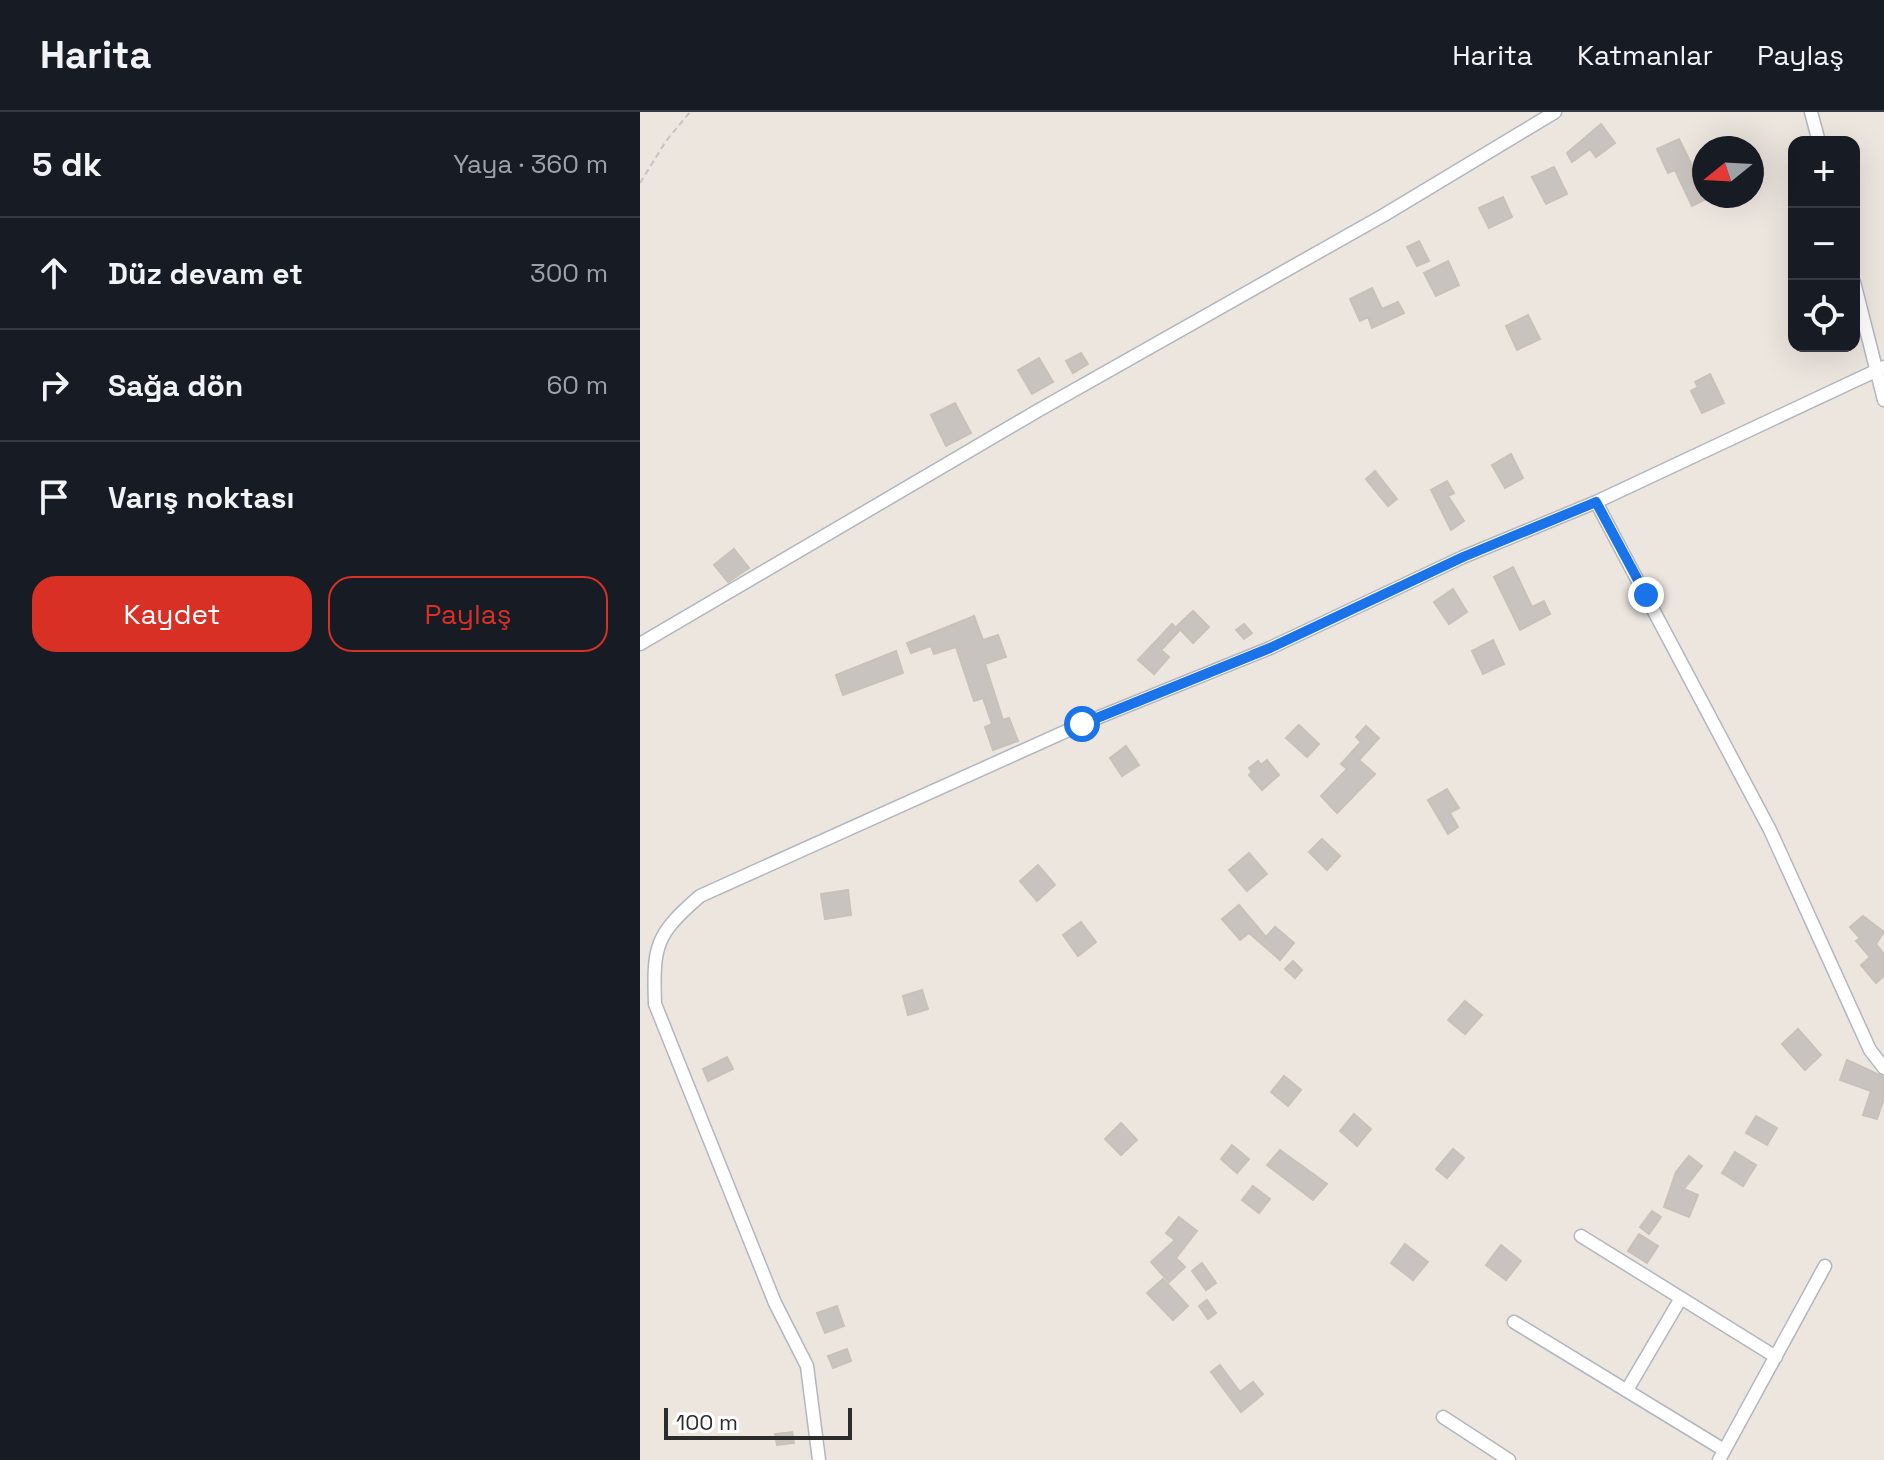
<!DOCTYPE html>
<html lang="tr">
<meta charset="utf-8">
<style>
body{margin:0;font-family:"Space Grotesk",sans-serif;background:#20242c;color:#f1f3f6}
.controls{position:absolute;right:24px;top:24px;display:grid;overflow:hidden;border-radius:16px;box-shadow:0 8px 32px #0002}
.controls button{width:72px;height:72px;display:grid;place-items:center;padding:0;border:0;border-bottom:2px solid #363941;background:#171b24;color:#f1f3f6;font:40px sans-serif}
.compass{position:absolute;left:1052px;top:24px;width:72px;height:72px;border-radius:50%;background:#171b24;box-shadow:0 8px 32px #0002;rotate:252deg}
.scale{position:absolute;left:24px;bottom:20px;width:188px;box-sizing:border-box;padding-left:8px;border:4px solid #2c2c2c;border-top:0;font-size:22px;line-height:28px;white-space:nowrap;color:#2c2c2c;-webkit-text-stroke:6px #fff;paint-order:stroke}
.stop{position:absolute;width:24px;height:24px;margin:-18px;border:6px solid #1a73e8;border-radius:50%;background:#fff}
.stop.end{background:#1a73e8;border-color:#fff;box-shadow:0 2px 8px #0008}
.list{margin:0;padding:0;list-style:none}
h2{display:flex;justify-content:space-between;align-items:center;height:104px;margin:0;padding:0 32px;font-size:34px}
h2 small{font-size:26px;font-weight:400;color:#9ea1a6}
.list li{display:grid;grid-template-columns:52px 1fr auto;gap:24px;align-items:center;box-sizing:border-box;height:112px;padding:0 32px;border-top:2px solid #363941}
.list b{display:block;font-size:30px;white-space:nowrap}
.list em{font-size:26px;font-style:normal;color:#9ea1a6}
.actions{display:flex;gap:16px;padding:24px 32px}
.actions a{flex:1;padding:18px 0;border:2px solid #d93025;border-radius:24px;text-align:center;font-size:28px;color:#d93025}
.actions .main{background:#d93025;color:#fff}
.icon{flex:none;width:44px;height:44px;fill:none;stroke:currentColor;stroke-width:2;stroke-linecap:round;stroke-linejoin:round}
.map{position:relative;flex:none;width:1244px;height:1348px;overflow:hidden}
header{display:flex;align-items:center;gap:48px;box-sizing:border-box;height:112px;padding:0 40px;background:#171b24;border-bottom:2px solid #363941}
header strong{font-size:38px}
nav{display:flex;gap:44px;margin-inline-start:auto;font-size:28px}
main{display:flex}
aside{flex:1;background:#171b24}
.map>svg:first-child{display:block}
</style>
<header>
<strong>Harita</strong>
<nav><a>Harita</a><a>Katmanlar</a><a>Paylaş</a></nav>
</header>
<main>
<aside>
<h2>5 dk<small>Yaya · 360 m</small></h2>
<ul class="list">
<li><svg class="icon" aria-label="ahead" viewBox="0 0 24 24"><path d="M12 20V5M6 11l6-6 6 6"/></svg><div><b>Düz devam et</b></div><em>300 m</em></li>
<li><svg class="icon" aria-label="right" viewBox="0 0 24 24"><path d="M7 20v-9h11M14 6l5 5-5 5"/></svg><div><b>Sağa dön</b></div><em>60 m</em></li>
<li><svg class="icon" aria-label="arrive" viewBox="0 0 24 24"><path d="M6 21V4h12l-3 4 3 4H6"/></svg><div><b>Varış noktası</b></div></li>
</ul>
<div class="actions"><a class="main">Kaydet</a><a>Paylaş</a></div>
</aside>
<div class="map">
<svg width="1244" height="1348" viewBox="0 0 1244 1348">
<rect width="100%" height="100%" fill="#ede6df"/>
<path fill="#c8c3be" stroke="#c8c1b8" stroke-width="2" d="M961,12l14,19 -19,14 -6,-8 -18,13 -5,-9z
M1039,27l29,59 -16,8 -17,-36 -7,3 -11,-24z
M914,55l13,27 -21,10 -14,-27z
M863,85l9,20 -23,11 -10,-20z
M779,129l10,20 -12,5 -10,-19z
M808,149l11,24 -23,11 -12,-23z
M732,176l10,21 16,-7 6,11 -32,15 -4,-11 -8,4 -10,-22z
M888,203l12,24 -23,11 -11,-24z
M441,241l7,11 -15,9 -7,-12z
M399,246l14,24 -21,12 -14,-24z
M1070,262l14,29 -22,10 -11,-22 7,-4 -3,-5z
M315,291l16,30 -25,13 -15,-31z
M871,342l12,24 -18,10 -13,-23z
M735,359l22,28 -9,7 -22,-27z
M807,369l7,12 -6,3 16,25 -13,9 -20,-40z
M94,437l15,19 -21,14 -14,-17z
M873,455l19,40 12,-6 6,13 -30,16 -26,-53z
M813,477l14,23 -18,12 -15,-22z
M553,499l16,16 -16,16 -16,-17z
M334,504l9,24 15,-5 8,22 -21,7 18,56 6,-2 9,23 -25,9 -8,-23 7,-3 -9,-26 -9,3 -18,-54 -22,7 -3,-8 -20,7 -4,-10z
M532,512l7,7 -18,19 8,7 -15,17 -16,-14z
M604,512l8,9 -8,6 -8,-9z
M853,528l11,24 -21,10 -11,-23z
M256,539l7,22 -60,22 -7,-20z
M659,613l20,19 -12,13 -21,-19z
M726,614l13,12 -20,22 16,14 -38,39 -16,-17 26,-27 -6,-5 20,-22 -5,-5z
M486,634l13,19 -17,11 -12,-18z
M627,648l12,15 -17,15 -13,-15 3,-3 -3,-4 9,-7 3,4z
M807,677l12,19 -9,5 8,14 -10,7 -20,-34z
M682,727l18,17 -13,14 -18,-18z
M609,741l18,21 -20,17 -18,-21z
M398,753l17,20 -18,16 -17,-20z
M208,778l3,25 -26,4 -4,-25z
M599,793l27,32 9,-10 19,16 -14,17 -31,-27 -9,7 -18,-21z
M1223,804l21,16 -8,12 8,10v22l-8,7 -15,-18 9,-8 -14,-16 4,-3 -10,-11z
M441,810l15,20 -18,14 -15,-21z
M653,849l9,9 -7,8 -10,-9z
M282,878l6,19 -20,6 -5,-19z
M825,889l17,14 -17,19 -17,-14z
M1158,917l23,26 -16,15 -23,-26z
M87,945l6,12 -25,12 -5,-12z
M1207,948l37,17v21l-7,21 -14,-4 8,-24 -31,-11z
M644,964l17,14 -13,16 -17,-14z
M714,1002l17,15 -14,17 -17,-15z
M1116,1004l21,12 -10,17 -21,-12z
M481,1011l16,17 -16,15 -16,-16z
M592,1033l17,14 -12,14 -16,-14z
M813,1037l11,9 -17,20 -11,-9z
M640,1038l47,34 -14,16 -46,-35z
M1095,1040l21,13 -13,21 -21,-13z
M1049,1044l13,10 -18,23 14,6 -9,22 -25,-10 12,-35z
M613,1074l17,13 -11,14 -17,-13z
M1012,1099l9,6 -12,17 -9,-7z
M539,1105l18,14 -21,27 9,9 -16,15 -18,-20 24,-22 -9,-7z
M999,1122l19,12 -11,17 -19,-12z
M765,1132l23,18 -15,18 -22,-17z
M861,1133l20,16 -15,19 -20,-15z
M562,1151l14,20 -10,7 -14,-19z
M523,1167l25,27 -15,14 -26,-27z
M567,1188l9,13 -8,6 -9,-13z
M197,1194l7,20 -19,7 -8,-20z
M207,1237l4,12 -18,7 -5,-12z
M580,1253l20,27 13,-10 10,12 -22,18 -30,-40z
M152,1320l2,11 -17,2 -2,-11z"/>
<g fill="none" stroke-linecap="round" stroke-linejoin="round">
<defs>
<path id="minor" d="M1171,0l8,30
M1214,170l30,118
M956,390l174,328 100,220 14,18
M0,532l399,-234 345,-195 171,-103
M941,1124l195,121
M874,1210l210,128
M987,1278l54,-92
M803,1305l66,43
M179,1348l-12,-94 -32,-63 -120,-299c-2,-58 0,-69 45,-108l382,-172 188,-76 193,-91 133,-55 288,-135
M1079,1348l106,-194"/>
</defs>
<use href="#minor" stroke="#b2b6be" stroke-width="15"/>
<path stroke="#c4c4c4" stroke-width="2" stroke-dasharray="6 4" stroke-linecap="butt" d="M0,71l26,-42 24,-29"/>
<use href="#minor" stroke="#fff" stroke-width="12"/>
</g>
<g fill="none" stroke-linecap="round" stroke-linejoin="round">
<path stroke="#1a73e8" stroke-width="10" d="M442,612l188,-76 193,-91 133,-55 50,93"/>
</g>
</svg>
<div class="controls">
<button>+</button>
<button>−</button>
<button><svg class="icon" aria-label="locate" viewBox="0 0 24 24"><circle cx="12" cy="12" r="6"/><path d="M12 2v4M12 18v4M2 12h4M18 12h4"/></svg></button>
</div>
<svg class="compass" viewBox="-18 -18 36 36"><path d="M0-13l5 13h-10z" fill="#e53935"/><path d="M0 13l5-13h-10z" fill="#9ea1a6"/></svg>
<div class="scale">100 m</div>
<div class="stop" style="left:442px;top:612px"></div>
<div class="stop end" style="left:1006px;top:483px"></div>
</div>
</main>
